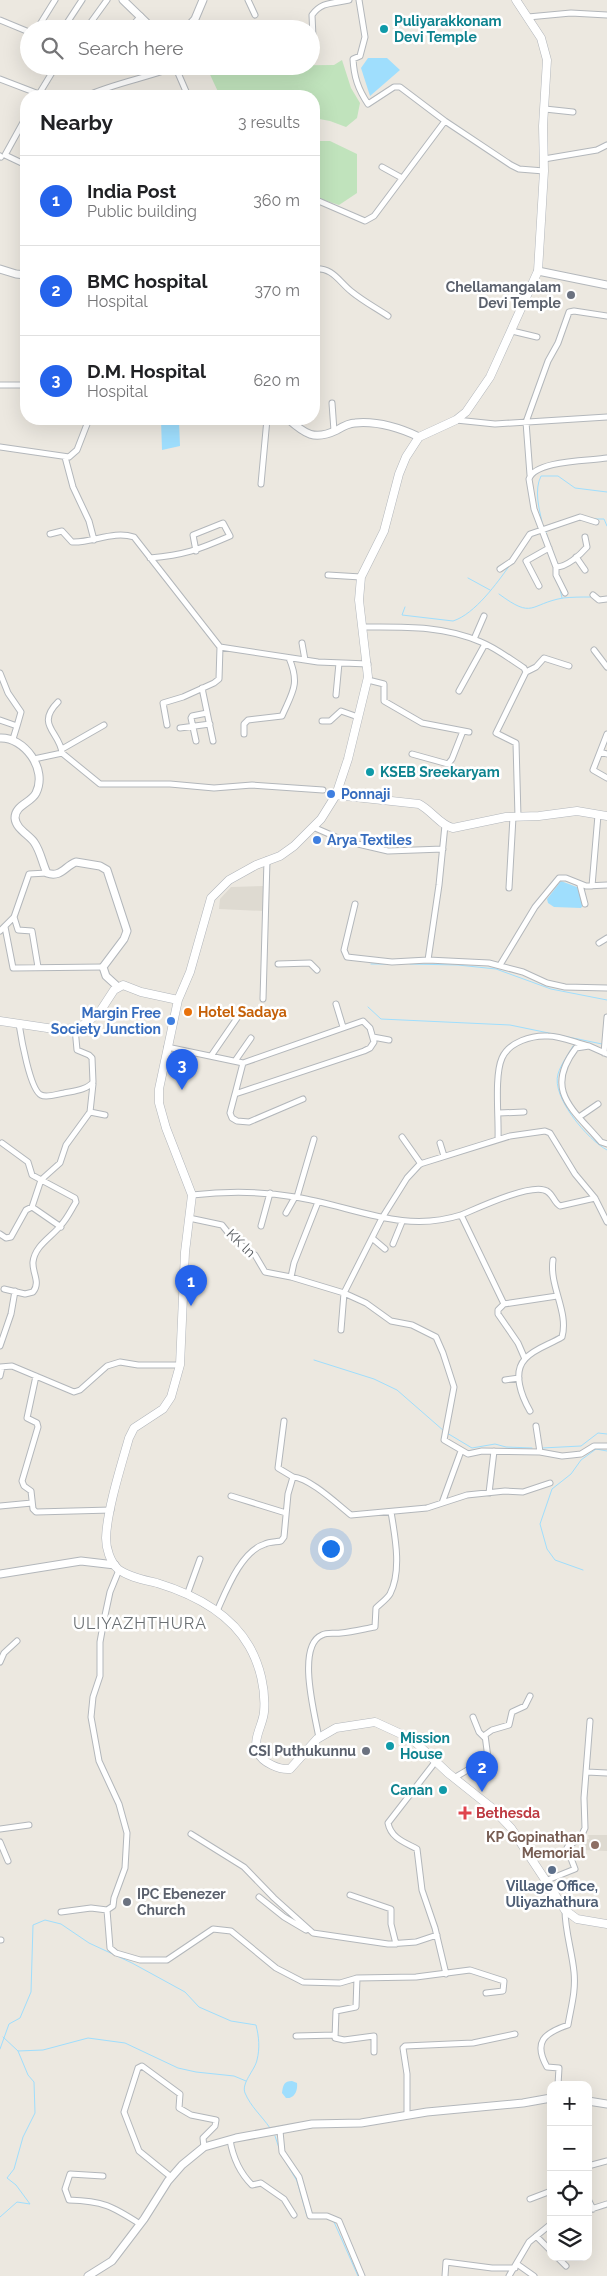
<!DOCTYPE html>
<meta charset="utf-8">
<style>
body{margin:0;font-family:Raleway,sans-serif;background:#f2f2f2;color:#202124}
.controls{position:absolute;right:15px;bottom:15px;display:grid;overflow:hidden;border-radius:10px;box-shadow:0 5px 20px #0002}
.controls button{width:45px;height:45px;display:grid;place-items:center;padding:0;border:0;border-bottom:1px solid #e0e0e0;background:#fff;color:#202124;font:25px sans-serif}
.you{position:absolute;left:330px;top:1548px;width:18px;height:18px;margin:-12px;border:4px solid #fff;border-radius:50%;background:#1a73e8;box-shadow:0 0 0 8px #1a73e833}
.badge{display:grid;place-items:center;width:32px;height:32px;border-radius:50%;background:#2563eb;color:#fff;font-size:16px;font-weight:700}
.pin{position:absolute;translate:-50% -41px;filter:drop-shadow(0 1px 2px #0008)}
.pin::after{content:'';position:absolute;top:26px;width:18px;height:15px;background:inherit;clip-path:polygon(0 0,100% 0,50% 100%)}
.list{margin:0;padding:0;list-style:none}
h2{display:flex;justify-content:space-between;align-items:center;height:65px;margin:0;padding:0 20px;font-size:21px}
h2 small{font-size:16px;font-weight:400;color:#757577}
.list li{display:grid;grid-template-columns:32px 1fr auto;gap:15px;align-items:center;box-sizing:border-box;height:90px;padding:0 20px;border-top:1px solid #e0e0e0}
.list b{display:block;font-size:19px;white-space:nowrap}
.list p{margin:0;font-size:16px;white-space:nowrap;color:#757577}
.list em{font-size:16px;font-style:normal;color:#757577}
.icon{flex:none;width:28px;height:28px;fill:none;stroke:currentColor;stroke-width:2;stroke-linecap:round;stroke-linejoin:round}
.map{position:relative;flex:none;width:607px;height:2276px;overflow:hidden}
.search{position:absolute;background:#fff;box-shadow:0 5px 20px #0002;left:20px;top:20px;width:300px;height:55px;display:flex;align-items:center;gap:12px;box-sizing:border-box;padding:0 18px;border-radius:28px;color:#757577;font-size:19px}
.panel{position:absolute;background:#fff;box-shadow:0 5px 20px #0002;left:20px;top:90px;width:300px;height:335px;border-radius:20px}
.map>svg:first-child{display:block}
</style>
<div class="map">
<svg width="607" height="2276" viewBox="0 0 607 2276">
<rect width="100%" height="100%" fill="#ece8e0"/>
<path fill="#dedad1" d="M265,886l-1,25 -45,-2 1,-10 11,-12z
M588,1835h19v16l-25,-1 1,-10 6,-1z"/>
<path fill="#c0e3bc" d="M342,60l9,28 9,15 -3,15 -11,9 -16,-6 -16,-3v-22h-94l-14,-30 128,-1z
M314,141h16l27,13v39l-18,12 -25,-8z"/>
<path fill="#9fdefd" d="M368,58h19l13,12 -30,26 -9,-28z
M161,420l18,1 1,25 -18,4z
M561,881l21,8 1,16 -2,3 -27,-1 -6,-4 -1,-4z
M292,2081l5,2c1,8 -3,16 -11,15l-4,-5c1,-8 2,-12 10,-12z"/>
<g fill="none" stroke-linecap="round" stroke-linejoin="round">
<path stroke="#9fdefd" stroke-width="1" d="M592,519h12l3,7
M542,522c-3,-14 -8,-32 -1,-46h17l17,12 32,4
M545,530l9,25
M468,578l22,12
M560,589l2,9
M499,594c35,26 30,10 64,4 9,-1 19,-1 27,-1
M405,607l-3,8 51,6c22,-7 44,-38 57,-56
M371,964h15
M410,964l48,1 38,4 55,20 56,11
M368,1007l13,12 129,6 92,19
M573,1046c-5,9 -12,18 -15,28 -7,23 30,66 49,76
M314,1360l60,19 23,11 47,41
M447,1433l25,15 23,-4 11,3 26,1
M542,1448l39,-2 17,-13 9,1
M583,1570l-28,-10 -8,-11 -7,-25 12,-35 19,-15 10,-14 15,-11 11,2
M3,2037l15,14 25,-1 45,-12 37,5 53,25 18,4 38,4 12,5
M0,2049l9,-25 11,-6 11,-26 2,-67 12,-5 16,4 28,19 43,20 53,29 14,15 32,14 25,4c3,12 4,23 1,35 -2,10 -16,23 -12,33 6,14 16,22 25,35
M275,2136l4,12
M281,2154l16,27 10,35
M0,2217l17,-15 13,2 -14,-19 -9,-7 7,-9 9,-32 12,-24 -1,-31 -6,-7 -10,-24
M334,2222l24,54"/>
<defs>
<path id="minor" d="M248,0l7,15
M359,0l6,37 -5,19 -7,3c1,18 5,30 15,45l26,-17h6l45,34 66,44 8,4 25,2
M528,17l43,-4 36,2
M0,20l29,12
M37,29l18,-29
M63,29l19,-29
M86,29l21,-29
M129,29l12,-13
M313,37l-1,-22c10,-14 21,-11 37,-15
M25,53l4,-7
M175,66l13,30
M0,79l39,15 17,-28
M86,96c29,-13 60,-18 89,-29
M163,96l24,-3
M545,109l28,3
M26,117l-21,38 21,10
M0,156l1,1
M544,159l53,-9 10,-5
M382,167l20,11
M314,199l51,22 9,-5 71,-95
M314,269c19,-2 25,13 38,23 11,9 24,16 36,24
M512,331l25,6
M0,385h26
M332,403l2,28
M456,420l39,4 112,-7
M0,447l69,10 8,-7 12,-31
M65,457l8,30 16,34 5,19
M530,475l-4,-53 22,-61 10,-18 11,-31 5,-1 33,5
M261,484l6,-65
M50,534l12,-3 10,11c21,1 41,-12 62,-5l86,110 -1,32 -5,4 -31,14 -20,6 4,22
M585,537l2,10c-7,8 -20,20 -31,20l-22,-58 -5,-30c6,-19 61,-18 78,-21
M576,557l9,13
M150,558c34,-3 48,-8 80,-22l-7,-13 -30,12 3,16
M556,567v8l9,18
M500,569l12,-8 18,-27 50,-17 16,5
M328,575l33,2
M539,586l-13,-25 23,-13
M593,595l6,5 8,-1
M362,627c40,0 81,-2 119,15 15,6 29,17 43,26l2,4 10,-5 8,-9 25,8
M474,639l10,-23
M302,643l3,17
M220,647l98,15 50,2
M594,650l13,17
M0,673l8,20 13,19 -4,14
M368,680l16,4v17l38,22 47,9
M202,688l11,53
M459,691l26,-47
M336,695l3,-32
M0,720l17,6 -4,13
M322,721h8l11,-10 17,6
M180,728l30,-4
M244,734v-10l4,-4 34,-4c11,-25 18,-32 7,-58
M607,734l-7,18 7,2
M196,741l-5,-23 1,-2 15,-3
M62,749l42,-24
M600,752l-7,18 14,8
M62,753l38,31h70l44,4 38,-3 71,5
M412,754l36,10 4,-5 11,-28
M34,759l28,-6c-2,-21 -27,-28 -4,-51
M518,817l-2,-74 -20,-10 30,-61
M313,827l32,14 43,10 55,-2
M580,885l5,19
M592,886l6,-71
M509,888l4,-71
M355,904l-11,46 3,7 45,5 36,-2 61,3 34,9 24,11 18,4 42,1
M14,917l4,13 14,1 6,36
M5,927l8,41 90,-1
M0,931l14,-14 15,-43 18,-1
M599,943l8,-5
M428,960l11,-75 6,-60
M278,964l32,-1 7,7
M500,965l35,-58 24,-29h7l20,8 21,-1
M263,999l4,-139
M336,1004l7,23
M19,1024c2,13 11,66 22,71 6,3 16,-1 23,-2 9,-2 23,-3 29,-11l-1,-24 -3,-3 -12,-5 -2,-22
M373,1037l16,3
M167,1047l76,16 120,-42 7,7 4,14 -4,6 -6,3 -129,43 8,-31
M604,1053l3,-36
M607,1054l-18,-8 -13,2c-33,43 -2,62 25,94l6,2
M211,1056l33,-48
M235,1061l16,-23
M235,1094l-5,19 2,5 5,3 12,1 54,-23
M90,1112l15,3
M499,1113l25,-1
M579,1117l19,-13
M402,1137l19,27
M498,1139c1,-20 -4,-63 4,-81 7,-16 30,-23 46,-22 13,0 28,7 41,10
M2,1143l26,19 4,13 43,23 1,4c-5,8 -9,17 -15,23 -9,12 -26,20 -28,37 -1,11 8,20 0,30l-8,2 -21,-5
M440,1143l4,13
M192,1195c36,-4 68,-4 103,2 58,9 107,37 166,18
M297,1197l17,-58
M32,1207l9,-27 19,-17 6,-18 24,-33 3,-28
M286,1213l9,-16
M189,1218l33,7 12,15 21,15 10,17 26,5 53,16 22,10 25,18 21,4 24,12 7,16 11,34 -10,53 24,14 14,-3 58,1 22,4 10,-1 9,-1 13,-8h13
M261,1226l9,-33
M0,1234l6,4 5,-1 15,-27 6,-3 29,20
M372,1238l13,11
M393,1244l9,-22
M291,1277l3,-14 24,-61
M504,1304l-43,-89c17,-7 66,-30 83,-25 9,2 9,12 16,16l35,-8 12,24
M341,1330l3,-37 38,-75 25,-40 13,-14 90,-28 35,-5 5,2 25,41 20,24
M0,1346l11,-32 4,-23
M525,1359l-7,-16 -20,-29v-4l6,-6 53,-8
M0,1367l12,-1 62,26 6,-2 27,-24 13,-4 18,3h42
M0,1376l2,-9
M36,1376l-9,42 10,5 1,4 -16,54 2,5 7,5 2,18 3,3 75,-2
M505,1380l14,-2
M530,1411c-8,-14 -18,-38 -5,-52 8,-10 26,-15 37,-22 7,-25 -13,-51 -9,-77
M284,1421l-6,47 15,9
M536,1426l4,26
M489,1493l5,-42
M231,1496l55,17
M442,1503l19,-52
M0,1506l32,-3
M187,1595l13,-36
M217,1611c9,-20 24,-60 48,-67 4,-2 11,-2 16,-3l3,-4 4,-43 5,-17c17,1 44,27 58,38l76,-7 40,-13 38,-4 18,1 27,-9
M0,1662l4,-9 13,-12
M473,1717l6,15 6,6
M319,1738c-4,-23 -23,-92 3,-103 6,-3 12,-1 19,-2 11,-1 23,-4 34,-6l1,-19c4,-4 11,-9 14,-14 12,-23 5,-58 1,-82
M436,1761l-48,62c3,15 16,19 29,26l5,41 13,38 11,46
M587,1772l20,1
M454,1778l34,-20 -3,-23 7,-5 17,-5 3,-13 13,-6 5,-10
M0,1829l29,-4
M191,1834l53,33 30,31 39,35 75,11 28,-2 21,-7
M0,1842l8,19
M545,1881l30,-12 -8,-21 2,-3 11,-6 5,-11 -1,-30 6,-77
M350,1895l41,14v15l5,20
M259,1897l25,20 22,13
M107,1910l3,38 6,5 24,7h27l46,-31 18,2 45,37 27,14 37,1 17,-5 59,-1 54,-7 34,11 -1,10 -17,2
M61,1912l30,-4 16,2 6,-4 1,-8 11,-30 2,-35 -8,-29 -20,-43 -8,-44 2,-20 7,-21v-34l4,-22 6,-28 9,-22
M0,1940h1
M357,1978l-1,29 -20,4 -1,27 9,2 30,-4v16
M296,2036l39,-1
M558,2085l1,-17 -12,-1c-14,-25 -3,-34 21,-42 3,-18 8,-34 6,-53 -2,-21 -9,-41 -9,-62
M407,2115v-41l-4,-26 2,-2 68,-3 42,-9
M280,2131l2,21 17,25 11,39h17l12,5 23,55
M230,2140c3,18 9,32 22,45l9,-2 23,16 10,16
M588,2166l19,-5
M103,2176l-33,-2 -5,15 4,11c34,1 43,6 71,24
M171,2177l-32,-26 -15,-39 14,-44 4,-2 38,28 -1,14 12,7 25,5 -1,6 -12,12 1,9
M530,2199l21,-8
M588,2199l5,10
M588,2210l19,-6
M536,2236l15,15
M557,2257l9,9
M517,2264l17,12
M445,2276l1,-14 46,6h23
M509,2276l20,-34 22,-18"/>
<path id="tertiary" d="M123,0l30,29
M186,29l9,-10 8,-19
M0,269l16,5 10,1
M538,271l69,14
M288,419c17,15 26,22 49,11 5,-3 12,-7 18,-7 21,-2 45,5 64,14
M0,738c24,-1 48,31 36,55 -5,10 -21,12 -21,25 1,11 13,16 19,24 7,10 8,21 13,31 14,5 18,-7 29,-11l24,4 7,4 20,61 -3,8 -21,28 3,9 12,11
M0,1574l81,-13 34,4
M588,2101l19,3
M88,2276l24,-15 32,-42 24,-38 14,-16 22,-18 32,-9 76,-14 49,-1 66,-11 96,-9 28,-5"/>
<path id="secondary" d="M516,0l25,38 6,22 -4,66 1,45 -6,100 -48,106 -24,35 -10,8 -37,17 -13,20 -7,17 -15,57 -23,46 -2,23 9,77 -20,82 -12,36 -15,24 -27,27 -14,10 -24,9 -27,15 -18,18 -21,74 -12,28 -19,89v14l7,25 26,67 -7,57 -5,113 -9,32 -8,12 -29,19 -5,10c-8,28 -22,72 -23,100 0,10 4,24 12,31 10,8 27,11 39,14 36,11 73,30 92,63 11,19 17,44 15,66 -1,13 -12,27 -6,40 4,11 22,18 32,17l27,-30 19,-11 39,-6 37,17 36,34 44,35 19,20 54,82 12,9 30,5
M336,795l83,9c13,7 21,21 34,24l53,-11 33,-1 38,-5 30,5
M0,1021l54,8 25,-1 20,-15 15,-23 9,-5 18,7 37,8"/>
</defs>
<use href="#minor" stroke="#b3b7bb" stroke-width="7"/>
<use href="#tertiary" stroke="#b3b7bb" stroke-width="9"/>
<use href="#secondary" stroke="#b2b6bb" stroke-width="9"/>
<use href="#minor" stroke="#fff" stroke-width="5"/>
<use href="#tertiary" stroke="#fff" stroke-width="7"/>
<use href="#secondary" stroke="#fff" stroke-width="8"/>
</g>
<g fill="#0f9aa8" stroke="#fff" stroke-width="2">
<circle cx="384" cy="29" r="5"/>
<circle cx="370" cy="772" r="5"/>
<circle cx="390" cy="1746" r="5"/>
<circle cx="443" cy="1790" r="5"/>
</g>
<g fill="#6b7280" stroke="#fff" stroke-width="2">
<circle cx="571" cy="295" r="5"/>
<circle cx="366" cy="1751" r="5"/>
<circle cx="127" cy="1902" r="5"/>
</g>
<g fill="#3f7fe0" stroke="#fff" stroke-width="2">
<circle cx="331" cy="794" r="5"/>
<circle cx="317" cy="840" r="5"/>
<circle cx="171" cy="1021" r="5"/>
</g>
<circle fill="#e8710a" stroke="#fff" stroke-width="2" cx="188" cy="1012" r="5"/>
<path fill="#e0444e" stroke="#fff" stroke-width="2" d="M462.5 1805.5h5v5h5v5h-5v5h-5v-5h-5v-5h5z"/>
<circle fill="#8d6e63" stroke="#fff" stroke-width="2" cx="595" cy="1845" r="5"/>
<circle fill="#5c6f8a" stroke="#fff" stroke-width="2" cx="552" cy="1870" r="5"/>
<g text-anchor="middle" stroke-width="5" stroke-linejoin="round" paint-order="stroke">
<g font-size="14" font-weight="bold" fill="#0d838f" stroke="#fff" text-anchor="start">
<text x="394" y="26">Puliyarakkonam<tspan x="394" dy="16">Devi Temple</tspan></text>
<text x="380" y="777">KSEB Sreekaryam</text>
<text x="400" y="1743">Mission<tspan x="400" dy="16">House</tspan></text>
<text x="433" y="1795" text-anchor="end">Canan</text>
</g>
<g font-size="14" font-weight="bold" fill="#5b616d" stroke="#fff" text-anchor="end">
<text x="561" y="292">Chellamangalam<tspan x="561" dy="16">Devi Temple</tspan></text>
<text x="356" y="1756">CSI Puthukunnu</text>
<text x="137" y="1899" text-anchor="start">IPC Ebenezer<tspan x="137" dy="16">Church</tspan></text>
</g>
<g font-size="14" font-weight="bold" fill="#366cbe" stroke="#fff" text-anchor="start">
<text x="341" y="799">Ponnaji</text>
<text x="327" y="845">Arya Textiles</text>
<text x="161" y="1018" text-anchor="end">Margin Free<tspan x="161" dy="16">Society Junction</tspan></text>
</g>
<g font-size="14" font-weight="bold" fill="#c56008" stroke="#fff" text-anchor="start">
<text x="198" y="1017">Hotel Sadaya</text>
</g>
<g font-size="14" fill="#595d61" stroke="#fff">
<text transform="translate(241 1243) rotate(44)" y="5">KK ln</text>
</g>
<g font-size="14" font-weight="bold" fill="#be3a42" stroke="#fff" text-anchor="start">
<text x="476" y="1818">Bethesda</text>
</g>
<g font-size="14" font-weight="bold" fill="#785e54" stroke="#fff" text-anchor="end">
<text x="585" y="1842">KP Gopinathan<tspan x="585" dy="16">Memorial</tspan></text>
</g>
<g font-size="14" font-weight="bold" fill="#4e5e75" stroke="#fff">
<text x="552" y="1891">Village Office,<tspan x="552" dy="16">Uliyazhathura</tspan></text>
</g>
<g font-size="16" letter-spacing="1" fill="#6a6f73" stroke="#fff">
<text x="140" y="1629">ULIYAZHTHURA</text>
</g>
</g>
</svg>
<div class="controls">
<button>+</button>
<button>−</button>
<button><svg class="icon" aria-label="locate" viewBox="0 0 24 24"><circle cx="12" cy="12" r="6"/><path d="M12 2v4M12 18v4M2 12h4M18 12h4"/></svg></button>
<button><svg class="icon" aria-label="layers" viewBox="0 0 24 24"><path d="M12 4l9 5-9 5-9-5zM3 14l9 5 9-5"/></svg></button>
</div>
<div class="you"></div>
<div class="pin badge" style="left:191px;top:1306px">1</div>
<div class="pin badge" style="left:482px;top:1792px">2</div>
<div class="pin badge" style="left:182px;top:1090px">3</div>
<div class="search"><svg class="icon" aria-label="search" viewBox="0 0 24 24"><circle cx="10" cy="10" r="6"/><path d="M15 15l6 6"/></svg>Search here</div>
<section class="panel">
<h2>Nearby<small>3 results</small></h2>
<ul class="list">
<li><span class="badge">1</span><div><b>India Post</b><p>Public building</p></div><em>360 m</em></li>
<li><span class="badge">2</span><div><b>BMC hospital</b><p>Hospital</p></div><em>370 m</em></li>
<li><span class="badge">3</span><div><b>D.M. Hospital</b><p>Hospital</p></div><em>620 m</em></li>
</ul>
</section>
</div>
